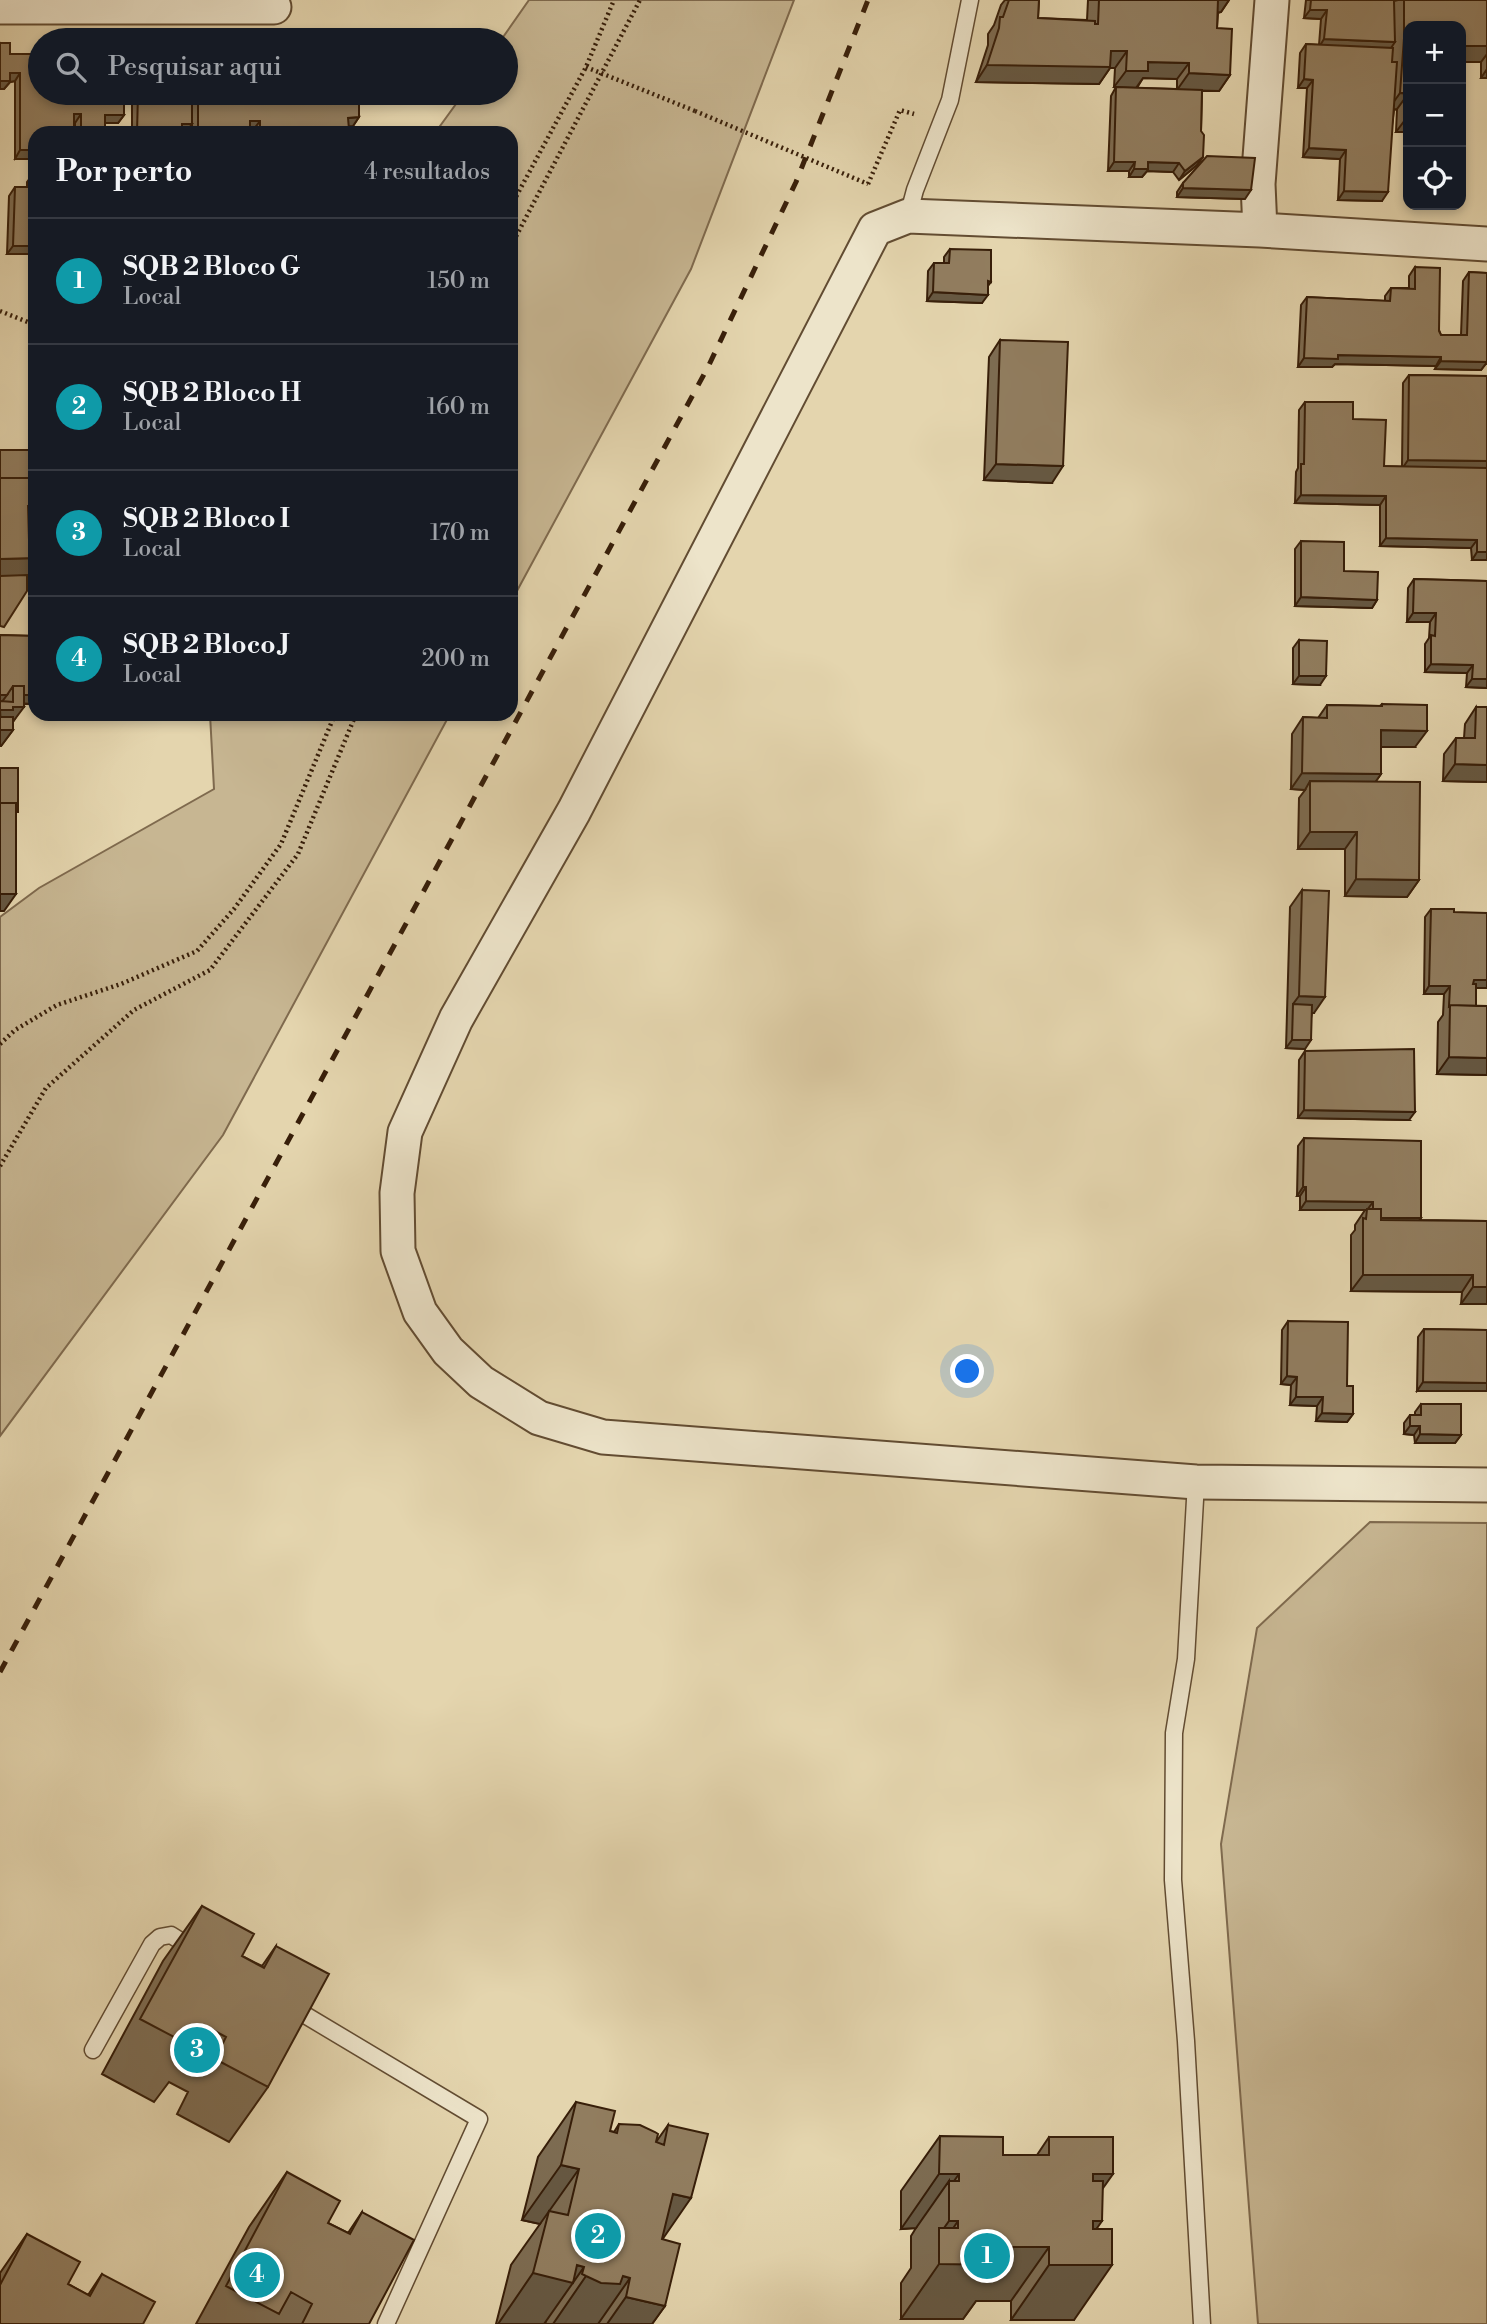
<!DOCTYPE html>
<html lang="pt">
<meta charset="utf-8">
<style>
body{margin:0;font-family:"Libre Bodoni",serif;background:#20242c;color:#f1f3f6}
.controls{position:absolute;right:21px;top:21px;display:grid;overflow:hidden;border-radius:14px;box-shadow:0 4px 10px #0003}
.controls button{width:63px;height:63px;display:grid;place-items:center;padding:0;border:0;border-bottom:2px solid #363941;background:#171b24;color:#f1f3f6;font:35px sans-serif}
.you{position:absolute;left:968px;top:1372px;width:24px;height:24px;margin:-18px;border:5px solid #fff;border-radius:50%;background:#1a73e8;box-shadow:0 0 0 10px #1a73e833}
.badge{display:grid;place-items:center;width:46px;height:46px;border-radius:50%;background:#0b8043;color:#fff;font-size:23px;font-weight:700}
.pin{position:absolute;translate:-50% -50%;border:4px solid #fff;box-shadow:0 2px 7px #0006}
.list{margin:0;padding:0;list-style:none}
h2{display:flex;justify-content:space-between;align-items:center;height:91px;margin:0;padding:0 28px;font-size:30px}
h2 small{font-size:23px;font-weight:400;color:#9ea1a6}
.list li{display:grid;grid-template-columns:46px 1fr auto;gap:21px;align-items:center;box-sizing:border-box;height:126px;padding:0 28px;border-top:2px solid #363941}
.list b{display:block;font-size:26px;white-space:nowrap}
.list p{margin:0;font-size:23px;white-space:nowrap;color:#9ea1a6}
.list em{font-size:23px;font-style:normal;color:#9ea1a6}
.icon{flex:none;width:38px;height:38px;fill:none;stroke:currentColor;stroke-width:2;stroke-linecap:round;stroke-linejoin:round}
.map{position:relative;flex:none;width:1487px;height:2324px;overflow:hidden}
.search{position:absolute;background:#171b24;box-shadow:0 4px 10px #0003;left:28px;top:28px;width:490px;height:77px;display:flex;align-items:center;gap:18px;box-sizing:border-box;padding:0 24px;border-radius:38px;color:#9ea1a6;font-size:26px}
.panel{position:absolute;background:#171b24;box-shadow:0 4px 10px #0003;left:28px;top:126px;width:490px;height:595px;border-radius:21px}
.map>svg:first-child{display:block}
</style>
<div class="map">
<svg width="1487" height="2324" viewBox="0 0 1487 2324">
<rect width="100%" height="100%" fill="#e4d5ae"/>
<filter id="stains"><feTurbulence type="fractalNoise" baseFrequency=".00286" numOctaves="4"/><feColorMatrix values="0 0 0 0 .2 0 0 0 0 .09 0 0 0 0 .02 0 0 0 .5 -.17"/></filter>
<radialGradient id="worn" r=".72"><stop offset=".6" stop-color="#630" stop-opacity="0"/><stop offset="1" stop-color="#630" stop-opacity=".3"/></radialGradient>
<path fill="#c7b692" stroke="#7f6a4e" stroke-width="2" d="M529,0h265l-103,269 -180,333v-469h-76l29,-40h42v-53h-5z
M210,714h240l-227,421 -223,301v-519l39,-29 175,-99z
M1370,1522l117,1v801h-229l-37,-480 36,-216z"/>
<g fill="none" stroke-linecap="round" stroke-linejoin="round">
<defs>
<path id="service" d="M908,216l7,-26 35,-90 20,-100
M1196,1482l-10,177 -12,74 -1,147 13,161 16,283
M290,2006l189,113 -93,205
M93,2050l59,-106 8,-7 11,-2 24,15"/>
<path id="minor" d="M0,7h274
M1260,230l-2,-46 14,-184
M1487,244l-227,-14 -352,-14 -33,13 -301,582 -118,208 -51,113 -8,61 1,58 22,61 28,39 33,31 58,36 64,19 593,45 291,3"/>
</defs>
<use href="#service" stroke="#624c32" stroke-width="19"/>
<use href="#minor" stroke="#624c32" stroke-width="37"/>
<path stroke="#371e09" stroke-width="4.5" stroke-dasharray="2 3.5" stroke-linecap="butt" d="M586,67l109,44
M868,184l32,-74 14,4
M511,206l75,-139 28,-67
M511,246l129,-246
M0,311l35,14
M0,1044l15,-14 42,-25 64,-21 76,-33 37,-42 47,-65 54,-130
M0,1166l46,-78 88,-78 76,-40 88,-116 58,-140"/>
<use href="#service" stroke="#ede4ca" stroke-width="16"/>
<use href="#minor" stroke="#ede4ca" stroke-width="33"/>
<path stroke="#371e09" stroke-width="5" stroke-dasharray="12 12" stroke-linecap="butt" d="M0,1672l708,-1305 88,-185 72,-182"/>
<path stroke="#371e09" stroke-width="4.5" stroke-dasharray="2 3.5" stroke-linecap="butt" d="M695,111l173,73"/>
</g>
<path fill="#7d6c52" stroke="#371e09" stroke-width="2" fill-rule="evenodd" d="M1005,0h34l-1,18 49,2 1,-20h141l-8,12 -3,1 -1,15 13,47 -11,16h-17l-1,40 2,26 -6,8 -18,15 -6,-8 -26,-1 -5,6h-13v-6h-21l3,-75 5,-9h-2l1,-19h-5l-11,16 -123,-2 12,-37v-11l6,-9 7,-20zM1143,78l34,1v10l-40,-1z
M1306,0h181v78h-6v-16h-20l-53,-36v106h-12l1,-23 -3,1 -12,91 -44,-1 2,-41 -37,-2 4,-69h-9l2,-35 6,-9 13,1 2,-26 -17,-1z
M0,43l10,11 114,61 -6,8h-13v4l-4,6h-26v-10h-1l-59,36v-78l-5,1 -6,7h-4z
M132,93h227v24l-6,9h-4v3l32,4h-127v-4l-4,1v3h-58v-32v23l-6,8h-4l5,1h-55z
M33,174l2,80h-28l2,-58 6,-9h12v-5z
M1183,183l62,16 -68,-2v-5z
M950,249l41,33 -3,4 -6,17 -55,-2 1,-30 6,-8h10v-6z
M1415,267l26,68h20l2,-54 6,-9 18,1v92v-3l-6,8 -46,-1 1,-3 -101,-2 -3,3h-34l3,-62 6,-8 78,4v-5l6,-8h18v-12z
M1000,340l52,143 -68,-3 5,-123z
M1409,375l78,1v184h-15l-1,-12 -91,-2v-41l-85,-2 1,-31 2,-4 1,-58 6,-8 48,17 31,47 18,1 1,-84z
M1301,541l43,30 33,29 -5,8 -77,-2v-57z
M1414,579l73,2v107l-21,-1 1,-14 -42,-1v-28l4,-6 1,-16h-23l1,-34z
M0,635l35,1v68h-11l-11,18v8l-12,16h-1z
M1299,640l21,45 -27,-1v-36z
M1382,704l33,43h-34v27l-5,7 43,99 -12,17 -62,-1v-47h-47l1,-51 6,-8 -14,-1 1,-55 11,-17 15,1 9,-13 53,1z
M1476,707l11,75 -44,-1 1,-27 12,-16h8l1,-14z
M1302,890l12,123h-2l-7,36 -19,-1 4,-141z
M1431,909l23,3 22,76v18h11v69l-50,-1 1,-52 5,-7 1,-21h-20l1,-77z
M1305,1051l104,69 -111,-2 1,-58z
M1304,1138l117,80 -1,2 67,1v83h-26l1,-12 -111,-1v-56l4,-5v-5l10,-15h-65v-14h-3l1,-50z
M1288,1321l59,65 6,28 -6,8 -31,-1 1,-15 -27,-1 1,-20 -10,-1 1,-54z
M1424,1329l63,1 -70,61 1,-54z
M1421,1404l40,31 -6,8h-40l-1,-8 -10,-1v-11l6,-8h5v-3z
M202,1906l40,50 20,10 14,-20 -8,141 -39,55 -52,-28 11,-22 -19,-10 -15,20 -52,-28 61,-113z
M576,2102l34,29 4,1 5,-8 37,18 12,-17 -5,114 2,67 -13,18h-107l1,-3 -2,3h-48l15,-59 29,-41 -18,-4 16,-63z
M940,2136l63,19h34l12,-18 53,52 -6,40 -22,91h-63v-19h-35l-13,18h-62v-36l10,-15v-32l5,-8 -15,1v-38z
M287,2172l41,51 20,10 14,-21 7,112h-173l53,-97z
M27,2234l41,50 20,11 14,-21 41,50h-143v-51z"/>
<path fill="#665842" stroke="#371e09" stroke-width="2" d="M1215,0h14l-8,12 -15,1z
M1310,10h17l-6,9 -17,-1z
M1324,39l71,3 -6,9 -70,-4z
M1461,46h26v8l-6,8h-20z
M1111,51h16l-12,17h-5l-11,16 -123,-2 11,-17z
M1148,62l41,1 -12,16 -34,-1 -7,10 -22,-1 12,-16z
M1487,69v9h-6z
M10,73h10l-5,8 -5,1 -6,7h-4v-8z
M1189,73l41,2 -11,16 -42,-1z
M1304,79l9,1 -6,8h-9z
M192,93h6l-6,8z
M1400,93l8,1 -11,15 -9,1z
M74,114h7l-6,9h-7z
M105,115h19l-6,8h-19z
M1408,116v16h-12z
M359,117l-6,9 -11,1 6,-9z
M250,121h10l-6,8 -10,1z
M182,124h10l-6,8h-10z
M81,127h24l-4,6h-25z
M1309,148l37,2 -6,9 -37,-2z
M20,150h15v9h-20z
M1203,157l-6,8 -18,15 6,-9z
M1114,162h21l-6,9h-21z
M1148,162l31,1 -6,9 -26,-1 -5,6h-13l5,-8z
M1183,188l68,2 -6,9 -68,-2z
M1344,191l44,1 -6,9 -44,-1z
M13,246h22v8h-28z
M933,292l55,3 -6,8 -55,-2z
M1338,355l103,2 -5,9 -101,-2 -3,3h-34l6,-9z
M1441,361l46,1 -6,8 -46,-1z
M1408,460l79,1v8h-85z
M996,464l67,2 -11,17 -68,-3z
M1301,495l85,1 -6,9 -85,-2z
M28,506h7v7l-12,17z
M1386,538l91,2 -6,8 -91,-2z
M1477,552h10v8h-15z
M35,558v25h-35v-24z
M1301,597l76,3 -5,8 -77,-2z
M1413,613h23l-6,9h-23z
M1431,664l42,1 -6,8 -42,-1z
M1299,676h27l-6,9 -27,-1z
M1472,679h15v9l-21,-1z
M0,695h7l-6,8h-1z
M13,695h22v9l-23,-1 1,-1z
M13,707h11l-12,16 -11,4 -1,-17z
M0,730h13l-12,16h-1z
M1381,730l46,1 -12,16h-46z
M1455,764l32,1v17l-44,-1z
M1302,773l79,1 -12,17 -59,-10 -5,9 -14,-1z
M1310,832h47l-12,17h-47z
M1356,879l63,1 -12,17 -62,-1z
M0,894h16l-12,17h-4z
M1474,980h13v8h-19z
M1429,986h21l-6,8h-20z
M1299,996l26,1 -11,16h-21v-9z
M1292,1040h19l-6,9 -19,-1z
M1449,1057l38,1v17l-50,-1z
M1304,1110l111,2 -6,8 -111,-2z
M1303,1187h3l-6,9h-3z
M1306,1201l67,1 -6,8h-67z
M1373,1217l48,1 -6,8 -48,-1z
M1363,1275h110l-11,17 -111,-1z
M1473,1287h14v17h-26z
M1287,1376l10,1 -6,8 -10,-1z
M1423,1382l64,1v8h-70z
M1296,1397h27l-6,9 -27,-1z
M1322,1413l31,1 -6,8 -31,-1z
M1410,1426h10l-6,9 -10,-1z
M1420,1434l41,1 -6,8h-40z
M561,2165l18,4 -39,55 -18,-4z
M939,2174h20l-10,14v-7l-33,47 -15,1z
M1093,2174h20l-39,55z
M673,2194l18,4 -38,55z
M949,2221h9l-19,28v-14z
M1093,2221h9l-31,44h41l-38,55h-63l38,-55z
M1002,2247h47l-38,54h-35l-13,18h-62l38,-55z
M577,2265l7,2 -40,57h-46l35,-51z
M586,2276h37l7,2 -32,46h-45z
M626,2297l39,9 -13,18h-45z"/>
<path fill="#917d5f" stroke="#371e09" stroke-width="2" d="M1009,0h30l-1,18 57,3v3h3l1,-24h119l-1,28 15,1 -2,46 -41,-2v-10l-41,-1v9h-22l1,-20h-16l-1,16 -123,-2 12,-37 1,-11h3z
M1311,0h87l-4,1 1,41 -71,-3 3,-29h-17z
M1404,0h83v46h-26v-20h-53v67h-8l4,-55z
M133,35h118v5h-118z
M0,43h10v11h30v39h84v22h-19v12h-24v-13h-7v19h-39v17h-15v-77h-10v8h-10z
M1306,44l87,4 -1,14h5l-9,130 -44,-1 2,-41 -37,-2 4,-68 -9,-1z
M1116,87l86,3 -1,41 3,4 -1,22 -18,14 -6,-8 -31,-1v7h-14l1,-7h-21z
M138,93h54v31h-10v9h5h-50z
M198,93h161v24l-11,1 1,11h32v4h-121v-12h-10v12h-52z
M1207,156l48,2 -4,32 -68,-2v-5z
M33,174h2v72h-22l2,-59h18z
M950,249l41,1v32l-3,-1v14l-55,-3 1,-29h15z
M1415,267l25,1 -1,63 2,4h26l2,-63 18,1v89l-46,-1v-4l-103,-2v4l-34,-1 3,-61 83,4 1,-13 24,1z
M1000,340l68,2 -5,124 -67,-2z
M1409,375l78,1v85l-79,-1z
M1305,402h48v17l33,1 -2,46 103,2v84h-10v-12l-91,-2v-42l-85,-1v-31h3z
M0,450h31l1,7h3v21h-35z
M0,478h35v28h-7l1,34h6v18l-35,1z
M1301,541l43,1v29l34,1 -1,28 -76,-3z
M27,575v16l-23,36 -4,-1v-50z
M1414,579l73,2v98h-15l1,-14 -42,-1v-29l4,1 1,-23h-23z
M0,635l35,1v59h-11v-9h-11l-6,9h-7z
M1299,640l28,1 -1,35h-27z
M13,686h11v21h-11v3h-13v7h13v13h-13v14v-43l13,1z
M1382,704l45,1v26l-46,-1v44l-79,-1 1,-56 24,1v-13l55,1z
M1476,707h11v58l-32,-1 1,-26h19z
M0,768h18v44h-2v-9h-16z
M1310,781l110,1 -1,98 -63,-1 1,-47h-47z
M0,803h16v91h-16z
M1302,890l27,1 -4,106 -26,-1z
M1431,909h23v3l33,1v67h-13l-1,4h3v22l-26,-1 -1,1 1,-20h-21z
M1293,1004l19,1 -1,35h-19z
M1450,1005l37,1v52l-38,-1z
M1414,1049l1,63 -111,-2 1,-59z
M1304,1138l117,3v77h-40v-9h-8v-7l-67,-1v-14h-3z
M1367,1209h14v11l106,1v66h-14v-12h-110v-57l3,1z
M1288,1321l60,1 -1,64h6v28l-31,-1 1,-16h-27l1,-20 -10,-1z
M1424,1329l63,1v53l-64,-1z
M1421,1404h40v31l-41,-1v-8h-10v-11h11z
M202,1906l52,28 -12,22 22,12 12,-22 53,28 -61,113 -53,-28 11,-22 -22,-12 -11,22 -53,-28z
M576,2102l39,9 -5,20 7,2 2,-9 21,1 15,7 3,2 -2,8 8,3 4,-20 40,9 -17,64 -18,-4 -11,45 18,5 -15,62 -39,-9 4,-19 -7,-2 -3,8 -19,-1 -15,-7 -4,-2 2,-7 -7,-2 -4,18 -40,-10 16,-62 19,4 11,-46 -18,-4z
M940,2136l63,1v18h46v-18h64v37h-20v7h10l-1,40h-9v8h19v36h-63v-18h-47v18l-63,-1v-36h19v-7h-9v-40h10v-7h-20z
M287,2172l53,29 -12,22 22,11 12,-22 52,28 -45,84h-67l10,-20 -21,-12 -12,22 -53,-28z
M27,2234l53,28 -12,22 22,12 12,-22 53,28 -12,22h-143v-39z"/>
<rect width="100%" height="100%" filter="url(#stains)"/>
<rect width="100%" height="100%" fill="url(#worn)"/>
</svg>
<div class="controls">
<button>+</button>
<button>−</button>
<button><svg class="icon" aria-label="locate" viewBox="0 0 24 24"><circle cx="12" cy="12" r="6"/><path d="M12 2v4M12 18v4M2 12h4M18 12h4"/></svg></button>
</div>
<div class="you"></div>
<div class="pin badge" style="left:987px;top:2256px;background:#0f9aa8">1</div>
<div class="pin badge" style="left:598px;top:2236px;background:#0f9aa8">2</div>
<div class="pin badge" style="left:197px;top:2050px;background:#0f9aa8">3</div>
<div class="pin badge" style="left:257px;top:2275px;background:#0f9aa8">4</div>
<div class="search"><svg class="icon" aria-label="search" viewBox="0 0 24 24"><circle cx="10" cy="10" r="6"/><path d="M15 15l6 6"/></svg>Pesquisar aqui</div>
<section class="panel">
<h2>Por perto<small>4 resultados</small></h2>
<ul class="list">
<li><span class="badge" style="background:#0f9aa8">1</span><div><b>SQB 2 Bloco G</b><p>Local</p></div><em>150 m</em></li>
<li><span class="badge" style="background:#0f9aa8">2</span><div><b>SQB 2 Bloco H</b><p>Local</p></div><em>160 m</em></li>
<li><span class="badge" style="background:#0f9aa8">3</span><div><b>SQB 2 Bloco I</b><p>Local</p></div><em>170 m</em></li>
<li><span class="badge" style="background:#0f9aa8">4</span><div><b>SQB 2 Bloco J</b><p>Local</p></div><em>200 m</em></li>
</ul>
</section>
</div>
